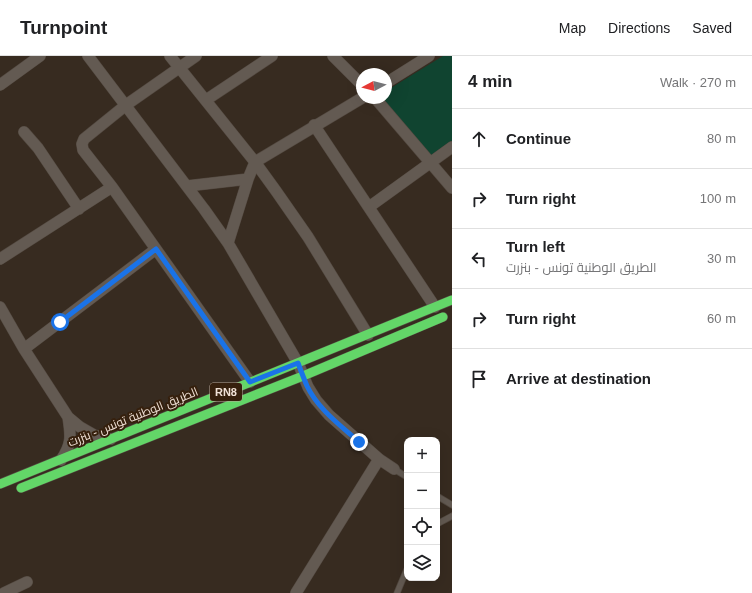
<!DOCTYPE html>
<meta charset="utf-8">
<style>
body{margin:0;font-family:Arial,Cairo,sans-serif;background:#f6f6f6;color:#202124}
.controls{position:absolute;right:12px;bottom:12px;display:grid;overflow:hidden;border-radius:8px;box-shadow:0 4px 16px #0002}
.controls button{width:36px;height:36px;display:grid;place-items:center;padding:0;border:0;border-bottom:1px solid #e0e0e0;background:#fff;color:#202124;font:20px sans-serif}
.compass{position:absolute;left:356px;top:12px;width:36px;height:36px;border-radius:50%;background:#fff;box-shadow:0 4px 16px #0002;rotate:263deg}
.stop{position:absolute;width:12px;height:12px;margin:-9px;border:3px solid #1a73e8;border-radius:50%;background:#fff}
.stop.end{background:#1a73e8;border-color:#fff;box-shadow:0 1px 4px #0008}
.list{margin:0;padding:0;list-style:none}
h2{display:flex;justify-content:space-between;align-items:center;height:52px;margin:0;padding:0 16px;font-size:17px}
h2 small{font-size:13px;font-weight:400;color:#757577}
.list li{display:grid;grid-template-columns:26px 1fr auto;gap:12px;align-items:center;box-sizing:border-box;height:60px;padding:0 16px;border-top:1px solid #e0e0e0}
.list b{display:block;font-size:15px;white-space:nowrap}
.list p{margin:0;font-size:13px;white-space:nowrap;color:#757577}
.list em{font-size:13px;font-style:normal;color:#757577}
.icon{flex:none;width:22px;height:22px;fill:none;stroke:currentColor;stroke-width:2;stroke-linecap:round;stroke-linejoin:round}
.map{position:relative;flex:none;width:452px;height:537px;overflow:hidden}
header{display:flex;align-items:center;gap:24px;box-sizing:border-box;height:56px;padding:0 20px;background:#fff;border-bottom:1px solid #e0e0e0}
header strong{font-size:19px}
nav{display:flex;gap:22px;margin-inline-start:auto;font-size:14px}
main{display:flex}
aside{flex:1;background:#fff}
.map>svg:first-child{display:block}
</style>
<header>
<strong>Turnpoint</strong>
<nav><a>Map</a><a>Directions</a><a>Saved</a></nav>
</header>
<main>
<div class="map">
<svg width="452" height="537" viewBox="0 0 452 537">
<rect width="100%" height="100%" fill="#372b20"/>
<path fill="#104430" d="M443,0h9v87l-22,15 -50,-60h6v-7z"/>
<g fill="none" stroke-linecap="round" stroke-linejoin="round">
<defs>
<path id="lane" d="M394,413l13,8
M437,440l15,9
M437,468l15,-8
M397,537l10,-24"/>
<path id="street" d="M88,0l116,153 24,34 70,120 10,24 8,13 13,15 50,44 -83,134
M170,0l85,106 21,29 32,46 60,98
M196,0l-70,49 -42,34 -2,5 1,6 29,37 138,195
M333,0l29,29
M386,27l43,-27
M0,29l40,-29
M375,42l77,90
M206,44l66,-44
M314,69l121,182
M24,76l14,16 41,61
M187,130l61,-7
M369,151l83,-60
M228,187l20,-64 7,-17 107,-64
M0,203l112,-72
M0,251l24,42 44,68 12,10 14,8 17,4
M24,293l132,-100
M379,403l15,10
M61,404c11,-16 10,-24 7,-43
M4,537l23,-11"/>
<path id="fast" d="M0,428l452,-184
M21,432l282,-112 140,-59"/>
</defs>
<use href="#lane" stroke="#534940" stroke-width="7"/>
<use href="#street" stroke="#534940" stroke-width="12"/>
<use href="#fast" stroke="#534940" stroke-width="10"/>
<use href="#lane" stroke="#635a52" stroke-width="5.5"/>
<use href="#street" stroke="#635a52" stroke-width="11"/>
<use href="#fast" stroke="#63d668" stroke-width="9"/>
</g>
<g fill="none" stroke-linecap="round" stroke-linejoin="round">
<path stroke="#1a73e8" stroke-width="5" d="M60,266l96,-73 94,133 48,-19c3,8 6,16 9,23 11,23 33,39 52,56"/>
</g>
<g text-anchor="middle" stroke-width="4" stroke-linejoin="round" paint-order="stroke">
<rect fill="#36200d" stroke="#b9a89a" stroke-width="1" x="210" y="327" width="32" height="18" rx="3"/>
<g font-size="11" font-weight="bold" fill="#f1e2d7">
<text x="226" y="340">RN8</text>
</g>
<g font-size="12" fill="#f1e2d7" stroke="#36200d">
<text transform="translate(133 361) rotate(-22)" y="4">الطريق الوطنية تونس - بنزرت</text>
</g>
</g>
</svg>
<div class="controls">
<button>+</button>
<button>−</button>
<button><svg class="icon" aria-label="locate" viewBox="0 0 24 24"><circle cx="12" cy="12" r="6"/><path d="M12 2v4M12 18v4M2 12h4M18 12h4"/></svg></button>
<button><svg class="icon" aria-label="layers" viewBox="0 0 24 24"><path d="M12 4l9 5-9 5-9-5zM3 14l9 5 9-5"/></svg></button>
</div>
<svg class="compass" viewBox="-18 -18 36 36"><path d="M0-13l5 13h-10z" fill="#e53935"/><path d="M0 13l5-13h-10z" fill="#757577"/></svg>
<div class="stop" style="left:60px;top:266px"></div>
<div class="stop end" style="left:359px;top:386px"></div>
</div>
<aside>
<h2>4 min<small>Walk · 270 m</small></h2>
<ul class="list">
<li><svg class="icon" aria-label="ahead" viewBox="0 0 24 24"><path d="M12 20V5M6 11l6-6 6 6"/></svg><div><b>Continue</b></div><em>80 m</em></li>
<li><svg class="icon" aria-label="right" viewBox="0 0 24 24"><path d="M7 20v-9h11M14 6l5 5-5 5"/></svg><div><b>Turn right</b></div><em>100 m</em></li>
<li><svg class="icon" aria-label="left" viewBox="0 0 24 24"><path d="M17 20v-9H6M10 6l-5 5 5 5"/></svg><div><b>Turn left</b><p>الطريق الوطنية تونس - بنزرت</p></div><em>30 m</em></li>
<li><svg class="icon" aria-label="right" viewBox="0 0 24 24"><path d="M7 20v-9h11M14 6l5 5-5 5"/></svg><div><b>Turn right</b></div><em>60 m</em></li>
<li><svg class="icon" aria-label="arrive" viewBox="0 0 24 24"><path d="M6 21V4h12l-3 4 3 4H6"/></svg><div><b>Arrive at destination</b></div></li>
</ul>
</aside>
</main>
